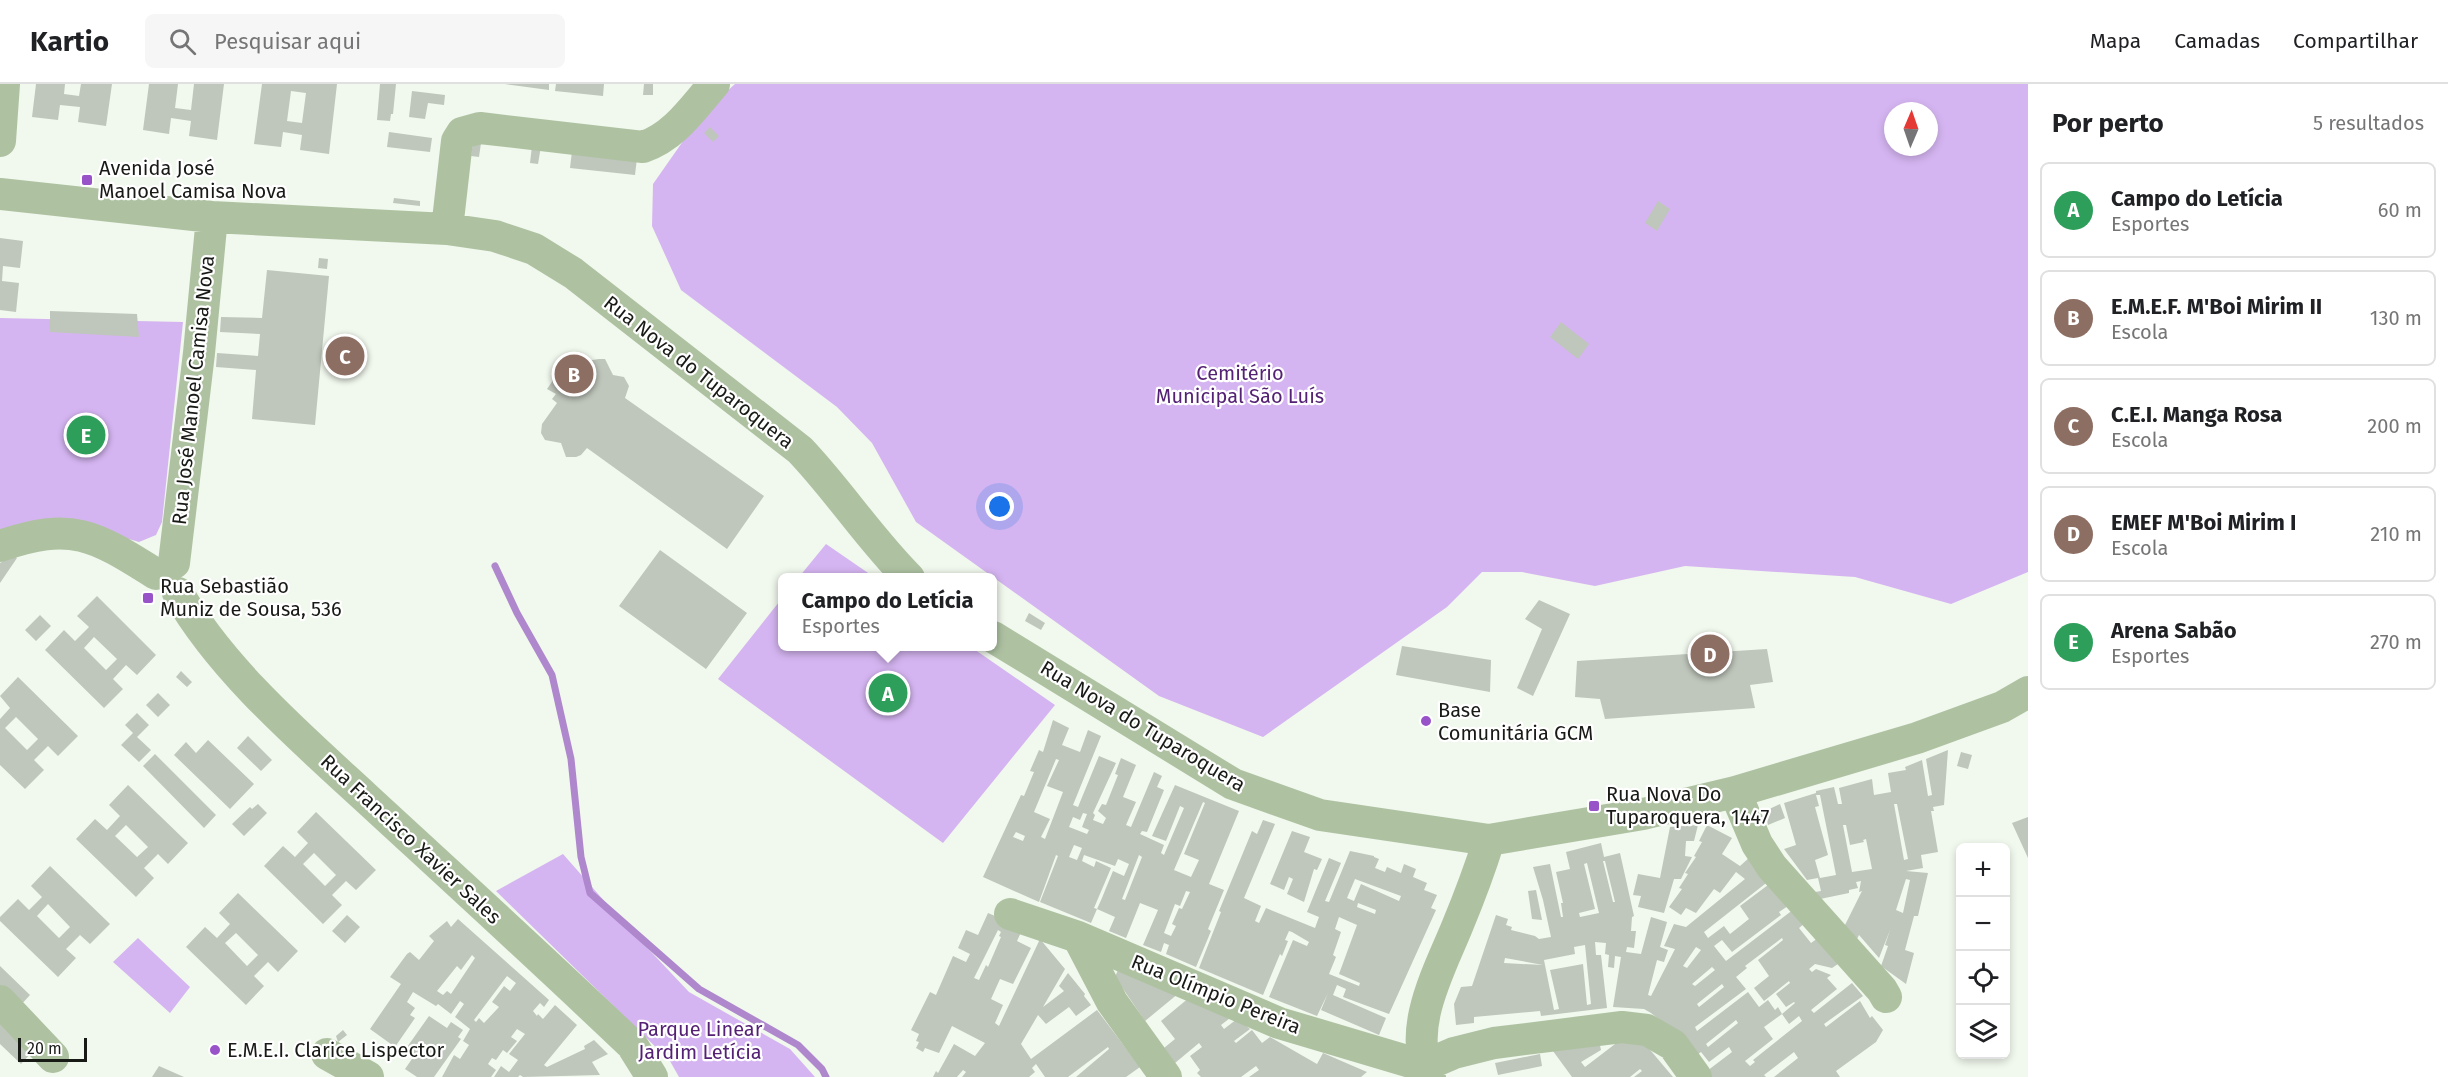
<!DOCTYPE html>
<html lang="pt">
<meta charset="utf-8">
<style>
body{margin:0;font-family:"Fira Sans",sans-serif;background:#f6f6f6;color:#202124}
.controls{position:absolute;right:18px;bottom:18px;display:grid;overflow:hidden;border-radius:9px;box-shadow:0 3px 9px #0003}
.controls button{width:54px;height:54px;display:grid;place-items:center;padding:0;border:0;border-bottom:2px solid #e0e0e0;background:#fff;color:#202124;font:30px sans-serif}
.compass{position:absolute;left:1884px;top:18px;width:54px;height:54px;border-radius:50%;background:#fff;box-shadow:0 3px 9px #0003;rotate:2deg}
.scale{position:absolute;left:18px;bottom:15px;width:69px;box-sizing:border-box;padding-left:6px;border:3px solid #181a16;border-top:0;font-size:16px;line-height:21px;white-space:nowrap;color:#181a16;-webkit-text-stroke:4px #fff;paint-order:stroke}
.you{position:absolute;left:1000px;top:423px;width:21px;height:21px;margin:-15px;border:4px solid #fff;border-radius:50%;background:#1a73e8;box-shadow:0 0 0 9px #1a73e833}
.badge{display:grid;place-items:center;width:39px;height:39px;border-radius:50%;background:#0f766e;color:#fff;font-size:20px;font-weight:700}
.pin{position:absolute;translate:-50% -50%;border:3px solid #fff;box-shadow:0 2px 6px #0006}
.popup{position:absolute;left:778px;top:489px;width:219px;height:78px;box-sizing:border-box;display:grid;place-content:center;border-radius:9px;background:#fff;filter:drop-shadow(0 2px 4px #0005);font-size:20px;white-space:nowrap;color:#757577}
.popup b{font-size:22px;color:#202124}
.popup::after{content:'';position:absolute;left:50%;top:100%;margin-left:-12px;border:12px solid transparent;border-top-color:#fff}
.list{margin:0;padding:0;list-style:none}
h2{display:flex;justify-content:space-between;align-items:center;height:78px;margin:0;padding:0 24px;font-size:26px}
h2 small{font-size:20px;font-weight:400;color:#757577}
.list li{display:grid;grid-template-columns:39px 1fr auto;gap:18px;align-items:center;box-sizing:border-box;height:96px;margin:0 12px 12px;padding:0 12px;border:2px solid #e0e0e0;border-radius:9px}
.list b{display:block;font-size:22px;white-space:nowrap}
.list p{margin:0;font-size:20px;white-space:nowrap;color:#757577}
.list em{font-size:20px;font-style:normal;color:#757577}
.icon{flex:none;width:33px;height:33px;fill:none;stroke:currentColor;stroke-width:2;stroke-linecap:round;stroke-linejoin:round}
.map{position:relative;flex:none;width:2028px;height:993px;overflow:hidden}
header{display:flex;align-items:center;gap:36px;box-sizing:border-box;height:84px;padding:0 30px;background:#fff;border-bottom:2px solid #e0e0e0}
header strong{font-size:28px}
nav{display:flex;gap:33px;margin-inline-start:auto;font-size:21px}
.search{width:420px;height:54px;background:#f6f6f6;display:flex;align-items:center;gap:15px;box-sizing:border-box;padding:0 21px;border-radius:9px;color:#757577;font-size:22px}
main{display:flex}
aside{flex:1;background:#fff}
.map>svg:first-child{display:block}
</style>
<header>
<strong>Kartio</strong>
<div class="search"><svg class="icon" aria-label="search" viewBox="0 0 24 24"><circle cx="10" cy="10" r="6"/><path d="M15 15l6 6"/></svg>Pesquisar aqui</div>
<nav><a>Mapa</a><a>Camadas</a><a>Compartilhar</a></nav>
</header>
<main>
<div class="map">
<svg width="2028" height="993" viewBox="0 0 2028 993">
<rect width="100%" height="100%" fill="#f1f8ed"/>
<path fill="#d5b5f1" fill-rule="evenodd" d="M735,0h1293v488l-77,32 -96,-27 -170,-11 -90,20 -73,-14h-40l-35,35 -184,130 -104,-41 -243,-174 -44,-79 -35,-36 -156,-117 -29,-64 1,-42 49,-70zM1893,27h36v36h-36z
M0,234l183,4 -21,200 -6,13 -17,7 -44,-13 -95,3z
M826,460l48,33h-75z
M783,513v49l188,1 84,58 -112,138 -225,-164z
M563,770l58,66 68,72 101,57 25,28h-136l-9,-16 -174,-170z
M138,854l52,49 -20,26 -57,-51z"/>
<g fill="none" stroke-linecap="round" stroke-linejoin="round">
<path stroke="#ae87cd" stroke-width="7" d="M495,482l22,47 35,62 19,84 10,98 9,36 109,96 99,56 24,24 4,8"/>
</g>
<path fill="#bfc6bb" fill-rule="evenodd" d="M36,0h29l-1,10 15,2 2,-12h31l-6,42 -28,-4 2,-15 -20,-2 -2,15 -26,-3z
M149,0h29l-3,24 16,2 3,-26h30l-7,56 -28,-4 2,-15 -20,-3 -2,16 -26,-4z
M262,0h75l-8,70 -29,-4 2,-15 -19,-3 -2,15 -27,-3zM291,7l15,2 -4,30 -15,-2z
M380,0h16l-3,30h-2l-1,7 -13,-1z
M505,0h44v6z
M556,0h48l-1,12 -48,-5z
M644,0h9v11h-10z
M412,7l33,4 -1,10 -16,-2 -3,16 -16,-2z
M710,43l9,9 -6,6 -9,-9z
M389,48l43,6 -2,14 -43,-5z
M473,58l8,1 -2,14 -8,-1z
M532,62h9l-3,18 -8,-1z
M572,67l65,7 -2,17 -65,-7z
M394,114l26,3v5l-27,-3z
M1658,117l12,8 -13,22 -12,-8z
M0,154l23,3 -3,27 -17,-2 -1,15 17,2 -3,29 -16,-2z
M319,174l9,1 -1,10 -9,-1z
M267,186l62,6 -14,149 -63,-6 4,-49 -40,-3 1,-14 41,3 2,-22 -40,-2 1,-15 41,1z
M50,227l87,3 2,23 -89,-5z
M1561,238l28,22 -11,15 -28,-22z
M599,275h6l8,16 11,2 5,9 -4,12 139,98 -37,53 -140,-101 -6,7 -5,2h-10l-5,-14 -16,-3 -4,-7 1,-9 15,-21 -5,-4 4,-5 -9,-5 9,-13 14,10 12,-19 10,-7z
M660,466l87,63 -41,56 -87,-63z
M13,471l4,3 -17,25v-20z
M97,512l59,59 -19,20 -11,-10 -13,14 10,10 -19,19 -59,-58 19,-20 11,11 14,-14 -12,-11zM94,553l23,22 -11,11 -22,-22z
M1539,516l31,14 -37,82 -16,-8 25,-59 -17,-10z
M1029,529l16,10 -4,7 -16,-9z
M40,531l11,11 -15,15 -11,-11z
M1402,562l89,14 -1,32 -94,-17z
M1767,565l6,33 -23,3 5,23 -150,11 -5,-20 -25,-2 2,-36z
M181,587l11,11 -5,5 -11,-10z
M18,593l60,59 -20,20 -10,-10 -14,14 10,10 -19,19 -25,-24v-46l10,-11 -10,-12zM16,633l22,22 -11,11 -22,-22z
M158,609l12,12 -12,12 -12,-12z
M137,629l12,12 -12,12 14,13 -12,12 -18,-17 12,-12 -8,-8z
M1053,636l16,8 -7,17 18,7 8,-22 13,6 -28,69 5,2 21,-51 17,7 -23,50 2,2 -2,5 10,4 3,-6 -8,-7 4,-7 4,1 12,-30 -3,-1 6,-16 15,7 -13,32 13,5 -10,23 5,2 23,-55 8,4 -5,11 7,3 -17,42 -5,-1 -2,3 24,11 -3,8 3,2 20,-47 -4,-2 -14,35 -14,-5 23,-51 64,26 -30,73 15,6 -16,39 3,2 -15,36 -30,-13 3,-9 -5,-2 -3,9 -18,-7 15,-35 -18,-7 -14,35 -17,-7 6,-14 -18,-8 5,-11 4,-10 7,-17 11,5 5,-12 -11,-5 -3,7 -31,-11 -2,6 12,6 2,-6 15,7 -17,40 3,1 -6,14 -51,-21 18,-46 -2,-1 -17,47 -56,-25 38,-82 3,1 10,-24 -4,-1 9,-21 4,2zM1056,675l3,1 -12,26 16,6 -18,47 -4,-2 9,-18 -16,-7zM1203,718l2,1 -21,51 15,6 -8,17 -17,-7zM1083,729l4,1 -5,13 7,3 -2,4 -18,-7 4,-10 7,3zM1016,748l9,4 -2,5 -10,-4zM1074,761l8,3 -5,12 -8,-3zM1139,771l3,2 -17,43 -3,-1zM1186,807l4,1 -8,17 -3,-1 -7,16 4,2 -5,10 -7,-3 11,-29 5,2z
M248,652l24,24 -11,11 -24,-23z
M208,656l46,44 -24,25 -56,-54 12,-13 10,11z
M1948,666l-4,55 -11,2 1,4h-3l7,41 -17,3 2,13 -17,3 22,2 -10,43h-4l-9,34 9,3 -8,31 -25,-18 7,-20 -3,-1 5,-15 -11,28 -20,-23 -2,4 -14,-10 19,-38 -3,1 2,-11 -5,1 2,6 -9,2v3l-29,6 -5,-7 6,-1 -3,-13 -11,2 -23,-31 12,-4 -12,-42 32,-10v-2l18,-4 4,17h4l-3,-16 33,-9 2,16 17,-3 -3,-19 18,-3 -1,-3 17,-7 6,36 4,-1 -6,-36zM1816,711h4l16,80 -16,3 -5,-18 13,-5 -13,-48 4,-1zM1894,720h3l11,55 -4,1zM1843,741h3l4,20 14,-3 -1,-2 3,-1 6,30 -20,3zM1906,795l4,1 -7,33 -7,-3z
M1961,668l11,3 -4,14 -11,-3z
M155,670l61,61 -12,13 -61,-62z
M128,701l60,58 -20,21 -10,-10 -14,14 10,10 -18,19 -60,-58 19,-20 12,11 13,-14 -11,-11zM126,741l22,22 -11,10 -22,-21z
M258,720l9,9 -23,23 -12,-12 18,-17 2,2z
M1780,720l5,14 -17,7 -3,-14z
M316,728l60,58 -20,20 -10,-9 -14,14 10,10 -19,19 -59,-58 19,-20 12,11 13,-14 -11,-11zM314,769l22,22 -11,11 -22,-22z
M2028,733v41l-16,-35z
M1263,736l12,4 -31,74 17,8 -6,15 4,2 7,-15 49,20 4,-11 -12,-5 22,-54 12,5 -16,38 4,1 21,-51 24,5v1l5,2 -4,9 10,4 2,-5 14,6 3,-9 12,5 -3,8 14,6 -3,7 13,5 -6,13 5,2 -47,104 -46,-17 3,-8 -9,-4 -4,10 53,23 -7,17 -58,-25 7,-17 -11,23 -48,-19 24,-57 14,6 2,-4 -17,-10 -3,-1 -4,9 3,1 -6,15 -2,-2 -17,41 -64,-27 22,-56 -2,-1 33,-80 5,3zM1355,795l46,17 -2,5 -38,-17 -7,17 -7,-3zM1358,819l18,7 -1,4 -18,-7zM1339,833l18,8 -18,49 21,9 -1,3 -30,-12 7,-17 -3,-2 8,-23 -6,-3z
M1698,741l-4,16h-8l-1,15 7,1 -11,22h-7l-10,34 -26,-6 3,-11 -8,-1 5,-21 22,4 10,-51z
M1707,741l25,13 -10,16 18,12 10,-9 20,23 -66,52 4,6 16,-12 6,8 19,-15 -9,-13 32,-24 19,22 -12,8 2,3 -49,37 -10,-12 -8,6 12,15 68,-52 11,14 -6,5 12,15 7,-5 20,26 -6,4 -17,-4 -6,5 3,3 4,-3 15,6 -4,3 10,11 -26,21 3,3 38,-30 11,13 -39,28 2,3 34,-26 10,17 2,-2 11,14 -7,12 -40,29 4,6h-66l24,-19 -4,-6 -30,23 2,2h-55l-4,-6 25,-19 -3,-5 -20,15 -8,-10 -4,3 -26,-26 -20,-16 -7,-4 -31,-2 8,-50 -6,-1 -1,12 -6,-1 1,-12 -4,-1 1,-11 -11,-1 1,13h5l6,53 -66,8 -1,-5 -66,6v6l-18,2 -2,-21 7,-17 11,-1 24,-71 12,4 -2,6 6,2 -1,3 24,6 4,3 12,-2 -8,-37 -10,-33 17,-3 11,53h2l-2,-14h2l-7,-31 14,-3 -4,-17 35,-9 3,14 16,-4 14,63 -2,1 -1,14h5l-2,17 -7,-1 -1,5 15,2 10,-37 16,5 -7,25 8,3 -4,12 -7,-2 -9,35 3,1 24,-47 -11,-3 10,-22 12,3 59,-48 -9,-7 -16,21 -6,-4 -18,24 -10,-5 -5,7 -12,-8 13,-18 -3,-1 9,-14 -3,-1 11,-16 -2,-1 8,-14 -3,-1zM1603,777h2l10,41h-2zM1587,779l12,50 -19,4 -1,-4 16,-4 -11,-45zM1782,854l1,2 -25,20 11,16 -15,12 10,13 25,-20 1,2 -14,11 10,13 8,-5 1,1 -13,11 7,10 10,-8 3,5 -49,39 2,2 -5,4 -5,-5 28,-22 -9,-12 18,-13 -4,-7 -3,3 -7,-10 -9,7 -11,-15 -51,39 -2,-4 51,-38 -10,-12 11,-9 -2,-2zM1585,861l6,59 -4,1 -4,-41 -33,6 9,39 -5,1 -10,-50 31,-6 -1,-7zM1696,863l5,3 -14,18 -4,-2zM1505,874l38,7 -39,-2zM1712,883l3,3 -20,16 -3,-2zM1722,900l2,3 -25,20 -2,-3zM1736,936l2,3 -30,24 -2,-3z
M1292,747l18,6 -6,15 18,7 -5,11 -3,-1 -10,33 -17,-8 6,-15 -4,-2 -5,13 -14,-6z
M50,782l60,58 -20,20 -10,-9 -14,14 10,9 -18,19 -58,-56v-4l18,-18 11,11 13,-13 -11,-11zM48,820l22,23 -11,11 -22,-22z
M1536,806l6,30 -10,-1 -4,-28z
M238,809l60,58 -20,21 -10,-10 -14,14 10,10 -18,19 -60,-58 19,-20 12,11 13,-14 -11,-11zM236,849l22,22 -11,11 -22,-23z
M988,829l35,15 -6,13 14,7 -18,36 -13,-5 -9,20 12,6 -8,18 4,3 41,-87 25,30 -22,38 21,-16 -5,-5 9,-13 17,21 -1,2 7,9 -15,11 -7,-9 -23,17 -8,-9 -17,29 10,15 66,-49 43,57 -14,10h-50l33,-28 -1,-2 -40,30h-23l-9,-13 -4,4 3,4 -6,5h-67l4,-5 -3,-2 -6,7h-24l3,-6 2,2 16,-29 21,12 10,-13 -33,-17 -13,27 -14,-5 -2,4 -7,-4 3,-6 -3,-1 3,-7 -8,-4 19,-38 6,3 17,-39 13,6 4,-8 -12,-6 8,-18 12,5zM998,846l3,2 -2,4 2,1 -13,30 -2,-2 -7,15 -5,-2z
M347,831l13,12 -15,16 -13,-12z
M458,835l91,81 -5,7 -4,-4 -7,8 4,5 1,-2 5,5 12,-14 22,20 -33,40 3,2 38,-18 -1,-3 10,-6 14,14 -16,8 8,13 -77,2 -3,-2 -2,2h-24l7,-11 8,6 9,-12 -9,-6 16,-20 -8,-5 -6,8 6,4 -10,12 -4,-3 -7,10 -4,-2 -4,6 8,6 -5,7h-49l12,-22 6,4 9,-14 -6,-4 7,-12 -15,-12 9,-13 -4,-3 -9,13 -13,-10 -2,2 -23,-14 -6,10 8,6 -5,7 5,3 -20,29 -25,-18 31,-45 -11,-7 17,-23 3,-2 9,8 15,-19 -5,-5 18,-15 4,6zM472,871l3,3 -24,36 -4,-3 -4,4 -6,-4 20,-25 4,4zM507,892l9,7 -6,8 -6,-5 -12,16 7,5 -15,16 -5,-5 -3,4 -2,-2z
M0,882l30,29 -11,12 -19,-19z
M1118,886l61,23 -34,28 -30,-44z
M1190,913l44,18 -13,10 3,4 13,-10 13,10 -16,12 2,2 16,-13 10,13 8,-6 47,27 6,-11 44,19 -6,5h-112l10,-7 -3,-4 -15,11h-40l-4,-4 3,-3 -10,-14 12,-9 -3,-4 -24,20 -11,-15 11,-9 -14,-18z
M429,932l18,12 4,-6 12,8 -5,7 3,2 -27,38h-17l-12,-8 9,-13 -9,-6z
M0,937l32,31 -11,12 -21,-20z
M343,946l4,5 -9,7 -2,-6z
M1599,957l2,9 -20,12 4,5 34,-26 27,4 27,32h-39l8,-6 -2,-2 -10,8h-58l-19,-26z
M1540,970l2,12 -44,9 -3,-12z
M159,982l25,11h-32z"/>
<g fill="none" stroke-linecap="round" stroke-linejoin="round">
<path stroke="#aec2a2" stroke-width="32" d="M0,57l4,-57
M0,110l212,23 235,12 48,7 39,13 39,24 227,177c39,41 69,88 109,128
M447,145l10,-88 5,-8 18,-5 163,19c31,-10 50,-39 71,-63
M0,462c72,-25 94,-11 156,28
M174,479l25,-210 13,-136
M178,509c43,76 123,145 187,204 89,82 179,164 267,248l20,32
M993,553l240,147 87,31 169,25 154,-26 92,-22 182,-54 85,-31 26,-15
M1735,708l22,52 15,23 110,123 4,7
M1010,830l68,23 201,86 145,43 30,-13 40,-10 128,-16 25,3 26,15 23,32
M1078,853l34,65 54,75
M0,917l53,56
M327,970l41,23
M1430,993c-24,-47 9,-106 27,-150 12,-29 23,-58 32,-87"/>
</g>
<g fill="#9853c8" stroke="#fff" stroke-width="2">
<rect x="81" y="90" width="12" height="12" rx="3"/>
<rect x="142" y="508" width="12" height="12" rx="3"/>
<circle cx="1426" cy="637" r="6"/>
<rect x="1588" y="716" width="12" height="12" rx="3"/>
<circle cx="215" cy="966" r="6"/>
</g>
<g text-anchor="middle" stroke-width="4.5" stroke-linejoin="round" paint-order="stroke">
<g font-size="20" fill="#181a16" stroke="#fff" text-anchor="start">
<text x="99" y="91">Avenida José<tspan x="99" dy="23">Manoel Camisa Nova</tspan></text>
<text x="160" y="509">Rua Sebastião<tspan x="160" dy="23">Muniz de Sousa, 536</tspan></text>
<text x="1438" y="633">Base<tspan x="1438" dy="23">Comunitária GCM</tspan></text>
<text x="1606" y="717">Rua Nova Do<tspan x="1606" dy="23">Tuparoquera, 1447</tspan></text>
<text x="227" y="973">E.M.E.I. Clarice Lispector</text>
</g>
<g font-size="20" fill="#181a16" stroke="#fff">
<text transform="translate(699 288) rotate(38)" y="7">Rua Nova do Tuparoquera</text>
<text transform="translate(193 306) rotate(-84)" y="7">Rua José Manoel Camisa Nova</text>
<text transform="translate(1143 642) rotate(31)" y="7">Rua Nova do Tuparoquera</text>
<text transform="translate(411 755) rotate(43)" y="7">Rua Francisco Xavier Sales</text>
<text transform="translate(1216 910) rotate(22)" y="7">Rua Olímpio Pereira</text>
</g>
<g font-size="20" fill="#542174" stroke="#fff">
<text x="1240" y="296">Cemitério<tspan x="1240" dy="23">Municipal São Luís</tspan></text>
<text x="700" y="952">Parque Linear<tspan x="700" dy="23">Jardim Letícia</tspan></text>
</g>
</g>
</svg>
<div class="controls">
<button>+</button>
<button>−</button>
<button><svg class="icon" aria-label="locate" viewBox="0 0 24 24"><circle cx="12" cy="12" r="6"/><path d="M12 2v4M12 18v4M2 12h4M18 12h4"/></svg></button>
<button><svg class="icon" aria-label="layers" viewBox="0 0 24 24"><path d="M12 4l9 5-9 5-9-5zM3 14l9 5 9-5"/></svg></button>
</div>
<svg class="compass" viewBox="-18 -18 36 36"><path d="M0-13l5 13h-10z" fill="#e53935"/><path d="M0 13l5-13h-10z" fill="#757577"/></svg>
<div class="scale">20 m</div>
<div class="you"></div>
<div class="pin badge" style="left:888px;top:609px;background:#2e9e5b">A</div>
<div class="popup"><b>Campo do Letícia</b>Esportes</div>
<div class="pin badge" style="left:574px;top:290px;background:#8d6e63">B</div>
<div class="pin badge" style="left:345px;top:272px;background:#8d6e63">C</div>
<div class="pin badge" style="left:1710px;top:570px;background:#8d6e63">D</div>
<div class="pin badge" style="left:86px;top:351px;background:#2e9e5b">E</div>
</div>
<aside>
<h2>Por perto<small>5 resultados</small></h2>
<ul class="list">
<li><span class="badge" style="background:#2e9e5b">A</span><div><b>Campo do Letícia</b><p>Esportes</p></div><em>60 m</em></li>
<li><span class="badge" style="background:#8d6e63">B</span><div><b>E.M.E.F. M'Boi Mirim II</b><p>Escola</p></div><em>130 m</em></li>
<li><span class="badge" style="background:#8d6e63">C</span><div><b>C.E.I. Manga Rosa</b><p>Escola</p></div><em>200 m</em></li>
<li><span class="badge" style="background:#8d6e63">D</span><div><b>EMEF M'Boi Mirim I</b><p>Escola</p></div><em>210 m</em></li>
<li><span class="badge" style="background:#2e9e5b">E</span><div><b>Arena Sabão</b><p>Esportes</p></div><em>270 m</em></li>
</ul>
</aside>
</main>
